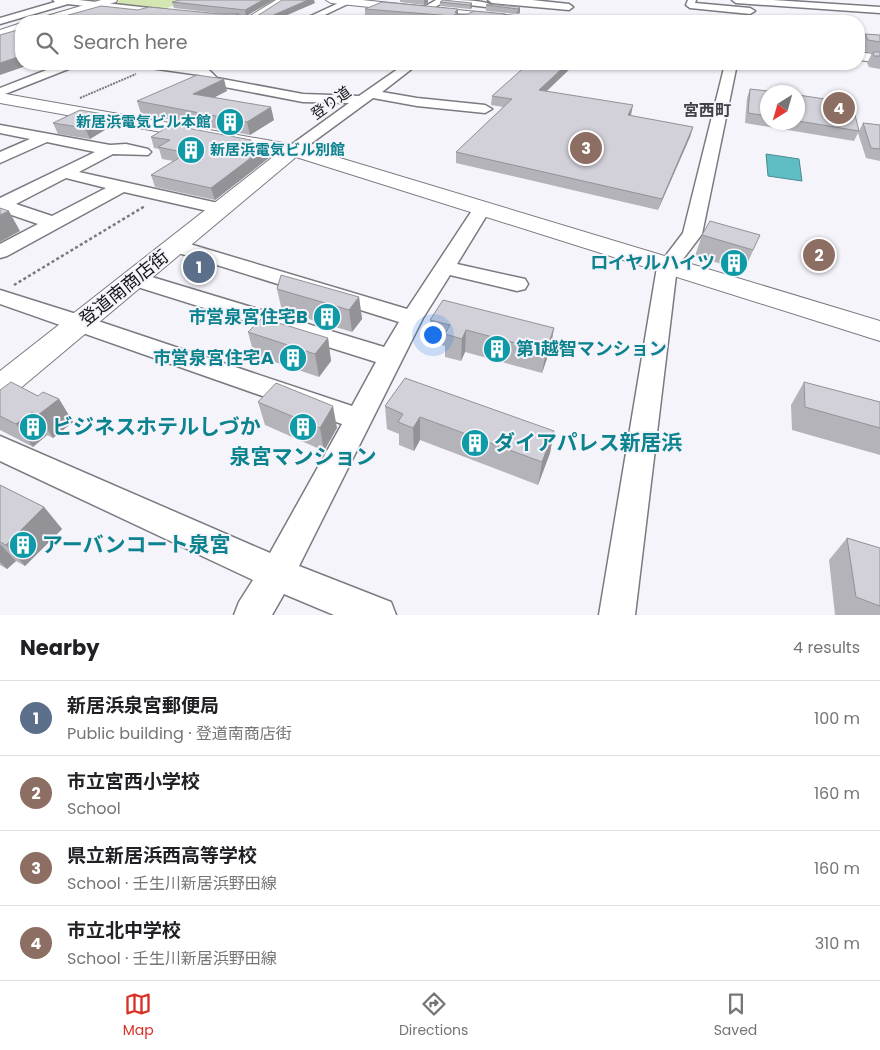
<!DOCTYPE html>
<meta charset="utf-8">
<style>
body{margin:0;font-family:Poppins,"Noto Sans JP",sans-serif;background:#f6f6f6;color:#202124}
.compass{position:absolute;left:760px;top:85px;width:45px;height:45px;border-radius:50%;background:#fff;box-shadow:0 1px 4px #0004;rotate:217deg}
.you{position:absolute;left:432px;top:334px;width:18px;height:18px;margin:-12px;border:4px solid #fff;border-radius:50%;background:#1a73e8;box-shadow:0 0 0 8px #1a73e833}
.badge{display:grid;place-items:center;width:32px;height:32px;border-radius:50%;background:#d93025;color:#fff;font-size:16px;font-weight:700}
.pin{position:absolute;translate:-50% -50%;border:2px solid #fff;box-shadow:0 1px 5px #0006}
.list{margin:0;padding:0;list-style:none}
h2{display:flex;justify-content:space-between;align-items:center;height:65px;margin:0;padding:0 20px;font-size:21px}
h2 small{font-size:16px;font-weight:400;color:#757577}
.list li{display:grid;grid-template-columns:32px 1fr auto;gap:15px;align-items:center;box-sizing:border-box;height:75px;padding:0 20px;border-top:1px solid #e0e0e0}
.list b{display:block;font-size:19px;white-space:nowrap}
.list p{margin:0;font-size:16px;white-space:nowrap;color:#757577}
.list em{font-size:16px;font-style:normal;color:#757577}
.icon{flex:none;width:28px;height:28px;fill:none;stroke:currentColor;stroke-width:2;stroke-linecap:round;stroke-linejoin:round}
.map{position:relative;flex:none;width:880px;height:615px;overflow:hidden}
.search{position:absolute;background:#fff;box-shadow:0 1px 4px #0004;left:15px;right:15px;top:15px;height:55px;display:flex;align-items:center;gap:12px;box-sizing:border-box;padding:0 18px;border-radius:20px;color:#757577;font-size:19px}
.sheet{height:365px;background:#fff}
nav{display:flex;justify-content:space-around;align-items:center;box-sizing:border-box;height:70px;border-top:1px solid #e0e0e0;background:#fff;font-size:14px;color:#757577}
nav a{display:grid;justify-items:center;gap:2px}
nav .on{color:#d93025}
.map>svg:first-child{display:block}
</style>
<div class="map">
<svg width="880" height="615" viewBox="0 0 880 615">
<rect width="100%" height="100%" fill="#f6f4fb"/>
<path fill="#d4e7b2" d="M120,0h72l-35,11 -51,-7z"/>
<path fill="#5fbec4" stroke="#488b90" d="M766,154l33,5 3,22 -34,-5z"/>
<g fill="none" stroke-linecap="round" stroke-linejoin="round">
<defs>
<path id="minor" d="M53,0h26l88,10 5,3 -5,3 -99,-12 -68,20v-6l55,-16z
M345,0l7,2 -40,19h-12z
M436,0h11l-20,12h-6l-2,-2z
M448,0c12,0 32,0 42,4l-4,3 -34,-4z
M488,0h44l37,4 4,3 -4,3 -77,-7z
M688,0h8l-1,3 55,5 5,3 -5,3 -60,-6 -4,-3z
M732,0h41l107,7v6l-144,-10z
M62,64h16l-2,2 -76,30v-8z
M137,64h31l36,4 4,1 9,9 86,16 56,2 46,-32h13l-36,28 35,6 68,7 7,4 -7,4 -68,-7 -44,-8 -75,55h-10l-3,-3 3,-3 61,-44 -46,-1 -94,-18 -9,-9 -57,-8z
M468,64h13l-8,4 -4,-1z
M725,64h12l-35,170 -25,33 -42,348h-36l58,-348 26,-34z
M0,125l110,20 16,-1 22,5 3,3 -3,3 -35,-1 -34,18 148,33 3,4 -3,4 -6,1 -97,-22 -117,64 -7,2v-14l38,-20 -38,-13v-13l95,-46 -48,-10 -47,21v-11l30,-13 -30,-6zM66,178l40,10 -54,28 -36,-12z
M481,205l6,1 3,4 -33,54 68,15 3,5 -3,5 -8,2 -67,-16 -27,43 -124,248 92,36 5,13h-62l-50,-21 -12,21h-38l5,-13 14,-22 -253,-119v-25l270,117 72,-129 -342,-120v-14l89,28 263,88 24,-44 -248,-78 -4,-5 4,-5 7,-1 7,1 242,73 15,-25 -230,-72 -3,-4 3,-4 7,-2 7,2 224,67 68,-103z"/>
<path id="tertiary" d="M101,0h16l-1,2 -64,19h-17l2,-2z
M276,0h13l-33,21h-14z
M21,23v8l-21,7v-8z
M0,93l300,53 580,175v20l-584,-184 -285,239 -11,4v-29l278,-218 -278,-50z"/>
<path id="primary" d="M326,0h36l173,18 6,3h-37l-173,-18z
M859,52l21,3v8l-21,-3z"/>
</defs>
<use href="#minor" stroke="#7b7a81" stroke-width="3"/>
<use href="#tertiary" stroke="#7b7a81" stroke-width="2"/>
<use href="#primary" stroke="#7b7a81" stroke-width="2"/>
<path stroke="#7a797e" stroke-width="2" stroke-dasharray="2 1" stroke-linecap="butt" d="M80,98l56,-24"/>
<path stroke="#7a797e" stroke-width="2.5" stroke-dasharray="3 2.5" stroke-linecap="butt" d="M14,285l131,-79"/>
<use href="#minor" fill="#fff" fill-rule="evenodd"/>
<use href="#tertiary" fill="#fff" fill-rule="evenodd"/>
<use href="#primary" fill="#fff" fill-rule="evenodd"/>
</g>
<path fill="#b5b3ba" d="M274,0l-28,16h-7l1,5h-193l91,-11 87,4 -51,-6 -2,-6z
M400,0h28v3l-4,2 -24,-3z
M440,2l32,1v5l-2,1 -30,-3z
M315,3l-42,18h-15l-1,-5z
M486,5l34,2v6l-3,1 -31,-3z
M365,9l93,5h47v7h-101l-39,-3z
M865,34l15,1v34l-11,-2 -2,-4 5,-10 -9,-2 -3,-6z
M528,64h47l-28,27 84,25 62,11 -3,10 -32,73 -202,-47v-11l47,-45 -12,-2 1,-9z
M750,89l18,3v30h30v-27l61,36 -5,10 -109,-18 2,-25z
M227,91l-12,6 59,23 -24,15 -109,-21 -4,-13z
M53,123l60,2 -23,14 -32,-5z
M863,123l17,2v36l-14,-3 -8,-25z
M151,137l100,3 1,2 16,3 2,12 -55,43 -60,-13 -4,-12 22,-14 -11,-2 -3,-10 -5,-1z
M702,235h58l-16,36 -49,-15z
M277,289l82,8 3,22 -10,13 -70,-21z
M430,320l124,8 -4,22 -8,23 -77,-21 -4,9 -16,-4v-11l-14,-4z
M248,332l80,6 3,23 -12,16 -65,-22z
M804,382l76,20v53l-88,-25 -1,-25z
M0,390l59,9 14,23 -20,16 -6,-3 -14,12 -33,-17z
M258,402l79,26 -13,23 -59,-26z
M385,406l169,25 -4,22 -12,32 -118,-45 -6,11 -15,-6v-11l-12,-5z
M0,485l44,22 18,22 -37,37 -9,-5 -9,8 -7,-4z
M847,538l33,10v67h-45l-6,-55z"/>
<path fill="#939297" d="M263,0h11l-28,16 -1,-6z
M308,0h6l1,3 -42,18h-3l-1,-4z
M424,0h4v3l-4,2z
M472,3v5l-2,1v-4z
M520,7v6l-3,1 1,-5z
M458,9v5h-2v7h-4v-5z
M239,14l1,7h-21z
M505,14v7h-8v-2z
M21,56v8h11l-32,11v-12z
M567,64h8l-37,35 1,-9z
M224,79l3,12 -30,15 -4,-12z
M633,105l-2,10 -5,10 2,-10z
M271,107l3,13 -24,15 -3,-13z
M109,115l4,10 -23,14 -5,-11z
M693,127l-3,10 -32,73 4,-11z
M268,145l2,12 -55,43 -4,-12z
M9,211l11,20 -20,11v-27z
M359,297l3,22 -10,13 -3,-22z
M554,328l-4,22 -8,23 4,-22z
M466,330l-1,22 -4,9 1,-22z
M328,338l3,23 -12,16 -4,-23z
M59,399l14,23 -20,16 -15,-23z
M333,406l4,22 -13,23 -4,-23z
M32,412l15,23 -14,12 -17,-23z
M420,417v23l-6,11 -1,-23z
M554,431l-4,22 -12,32 4,-23z
M44,507l18,22 -37,37 -19,-21z
M0,544l16,17 -9,8 -7,-7z"/>
<path fill="#d2d0d8" stroke="#939297" d="M180,0h83l-18,10 -73,-8z
M282,0h26l-39,17 -12,-1z
M443,0l29,3 -2,2 -30,-3z
M382,2l76,7 -3,3 2,2h11l6,-3 31,3 -8,5 -41,-5 -4,2 -87,-7z
M488,4l32,3 -2,2 -32,-4z
M101,6l37,4 11,-3 71,7h19l-20,7h-172z
M21,29v27l-21,7v-28z
M865,34l15,1v7l-12,-2z
M873,52h7v4h-6z
M528,64h39l-28,26 94,15 -5,10 65,12 -31,72 -206,-47 56,-53 -20,-3z
M197,75l27,4 -31,15 78,13 -24,15 -110,-21z
M750,89l26,3h-8v24l-20,-3z
M798,95l54,8 7,28 -61,-10z
M80,110l29,5 -24,13 -32,-5z
M863,123l17,2v24l-9,-1z
M171,125l80,15 -2,2 19,3 -57,43 -60,-13 36,-22 -29,-6 12,-7 -19,-3z
M0,208l9,3 -9,4z
M710,221l50,14 -7,15 -51,-15z
M281,275l78,22 -10,13 -72,-21z
M443,300l111,28 -8,23 -80,-21 -4,9 -17,-5 5,-9 -20,-5z
M262,318l66,20 -13,16 -67,-22z
M405,378l149,53 -12,31 -122,-45 -7,11 -15,-6 5,-8 -18,-8z
M11,382l27,14 5,-4 16,7 -21,16 -6,-3 -16,12 -16,-8v-26z
M804,382l76,20v26l-75,-21z
M276,383l57,23 -13,22 -62,-26z
M0,485l44,22 -38,38 -6,-3z
M847,538l33,10v58l-24,-9z"/>
<defs>
<symbol id="building-disc" viewBox="-11 -11 22 22"><circle r="9.5" fill="#0f9aa8" stroke="#f6f4fb"/><path d="M-4-6H4V6H1V3H-1V6H-4ZM-2.5-4.3h1.7v1.8h-1.7ZM.8-4.3h1.7v1.8H.8ZM-2.5-1h1.7V.8h-1.7ZM.8-1h1.7V.8H.8Z" fill="#fff"/></symbol>
</defs>
<g fill-rule="evenodd">
<use href="#building-disc" x="214" y="106" width="32" height="32"/>
<use href="#building-disc" x="175" y="134" width="32" height="32"/>
<use href="#building-disc" x="718" y="247" width="32" height="32"/>
<use href="#building-disc" x="311" y="301" width="32" height="32"/>
<use href="#building-disc" x="481" y="333" width="32" height="32"/>
<use href="#building-disc" x="277" y="342" width="32" height="32"/>
<use href="#building-disc" x="17" y="411" width="32" height="32"/>
<use href="#building-disc" x="287" y="411" width="32" height="32"/>
<use href="#building-disc" x="459" y="427" width="32" height="32"/>
<use href="#building-disc" x="7" y="529" width="32" height="32"/>
</g>
<g text-anchor="middle" stroke-width="4" stroke-linejoin="round" paint-order="stroke">
<g font-size="15" fill="#141316" stroke="#f6f4fb">
<text transform="translate(331 103) rotate(-36)" y="5">登り道</text>
</g>
<g font-size="15" font-weight="bold" fill="#0d838f" stroke="#f6f4fb" text-anchor="end">
<text x="211" y="127">新居浜電気ビル本館</text>
<text x="210" y="155" text-anchor="start">新居浜電気ビル別館</text>
</g>
<g font-size="16" font-weight="bold" fill="#434147" stroke="#f6f4fb">
<text x="707" y="116">宮西町</text>
</g>
<g font-size="18" font-weight="bold" fill="#0d838f" stroke="#f6f4fb" text-anchor="end">
<text x="715" y="269">ロイヤルハイツ</text>
<text x="308" y="323">市営泉宮住宅B</text>
<text x="516" y="355" text-anchor="start">第1越智マンション</text>
<text x="274" y="364">市営泉宮住宅A</text>
</g>
<g font-size="18" fill="#141316" stroke="#f6f4fb">
<text transform="translate(124 288) rotate(-39)" y="6">登道南商店街</text>
</g>
<g font-size="21" font-weight="bold" fill="#0d838f" stroke="#f6f4fb" text-anchor="start">
<text x="52" y="434">ビジネスホテルしづか</text>
<text x="494" y="450">ダイアパレス新居浜</text>
<text x="303" y="464" text-anchor="middle">泉宮マンション</text>
<text x="42" y="552">アーバンコート泉宮</text>
</g>
</g>
</svg>
<svg class="compass" viewBox="-18 -18 36 36"><path d="M0-13l5 13h-10z" fill="#e53935"/><path d="M0 13l5-13h-10z" fill="#757577"/></svg>
<div class="you"></div>
<div class="pin badge" style="left:199px;top:267px;background:#5c6f8a">1</div>
<div class="pin badge" style="left:819px;top:255px;background:#8d6e63">2</div>
<div class="pin badge" style="left:586px;top:148px;background:#8d6e63">3</div>
<div class="pin badge" style="left:839px;top:108px;background:#8d6e63">4</div>
<div class="search"><svg class="icon" aria-label="search" viewBox="0 0 24 24"><circle cx="10" cy="10" r="6"/><path d="M15 15l6 6"/></svg>Search here</div>
</div>
<section class="sheet">
<h2>Nearby<small>4 results</small></h2>
<ul class="list">
<li><span class="badge" style="background:#5c6f8a">1</span><div><b>新居浜泉宮郵便局</b><p>Public building · 登道南商店街</p></div><em>100 m</em></li>
<li><span class="badge" style="background:#8d6e63">2</span><div><b>市立宮西小学校</b><p>School</p></div><em>160 m</em></li>
<li><span class="badge" style="background:#8d6e63">3</span><div><b>県立新居浜西高等学校</b><p>School · 壬生川新居浜野田線</p></div><em>160 m</em></li>
<li><span class="badge" style="background:#8d6e63">4</span><div><b>市立北中学校</b><p>School · 壬生川新居浜野田線</p></div><em>310 m</em></li>
</ul>
</section>
<nav>
<a class="on"><svg class="icon" aria-label="map" viewBox="0 0 24 24"><path d="M3 6l6-2 6 2 6-2v14l-6 2-6-2-6 2zM9 4v14M15 6v14"/></svg>Map</a>
<a><svg class="icon" aria-label="directions" viewBox="0 0 24 24"><path d="M12 3l9 9-9 9-9-9zM9 14v-3h6M13 9l2 2-2 2"/></svg>Directions</a>
<a><svg class="icon" aria-label="saved" viewBox="0 0 24 24"><path d="M7 4h10v16l-5-4-5 4z"/></svg>Saved</a>
</nav>
